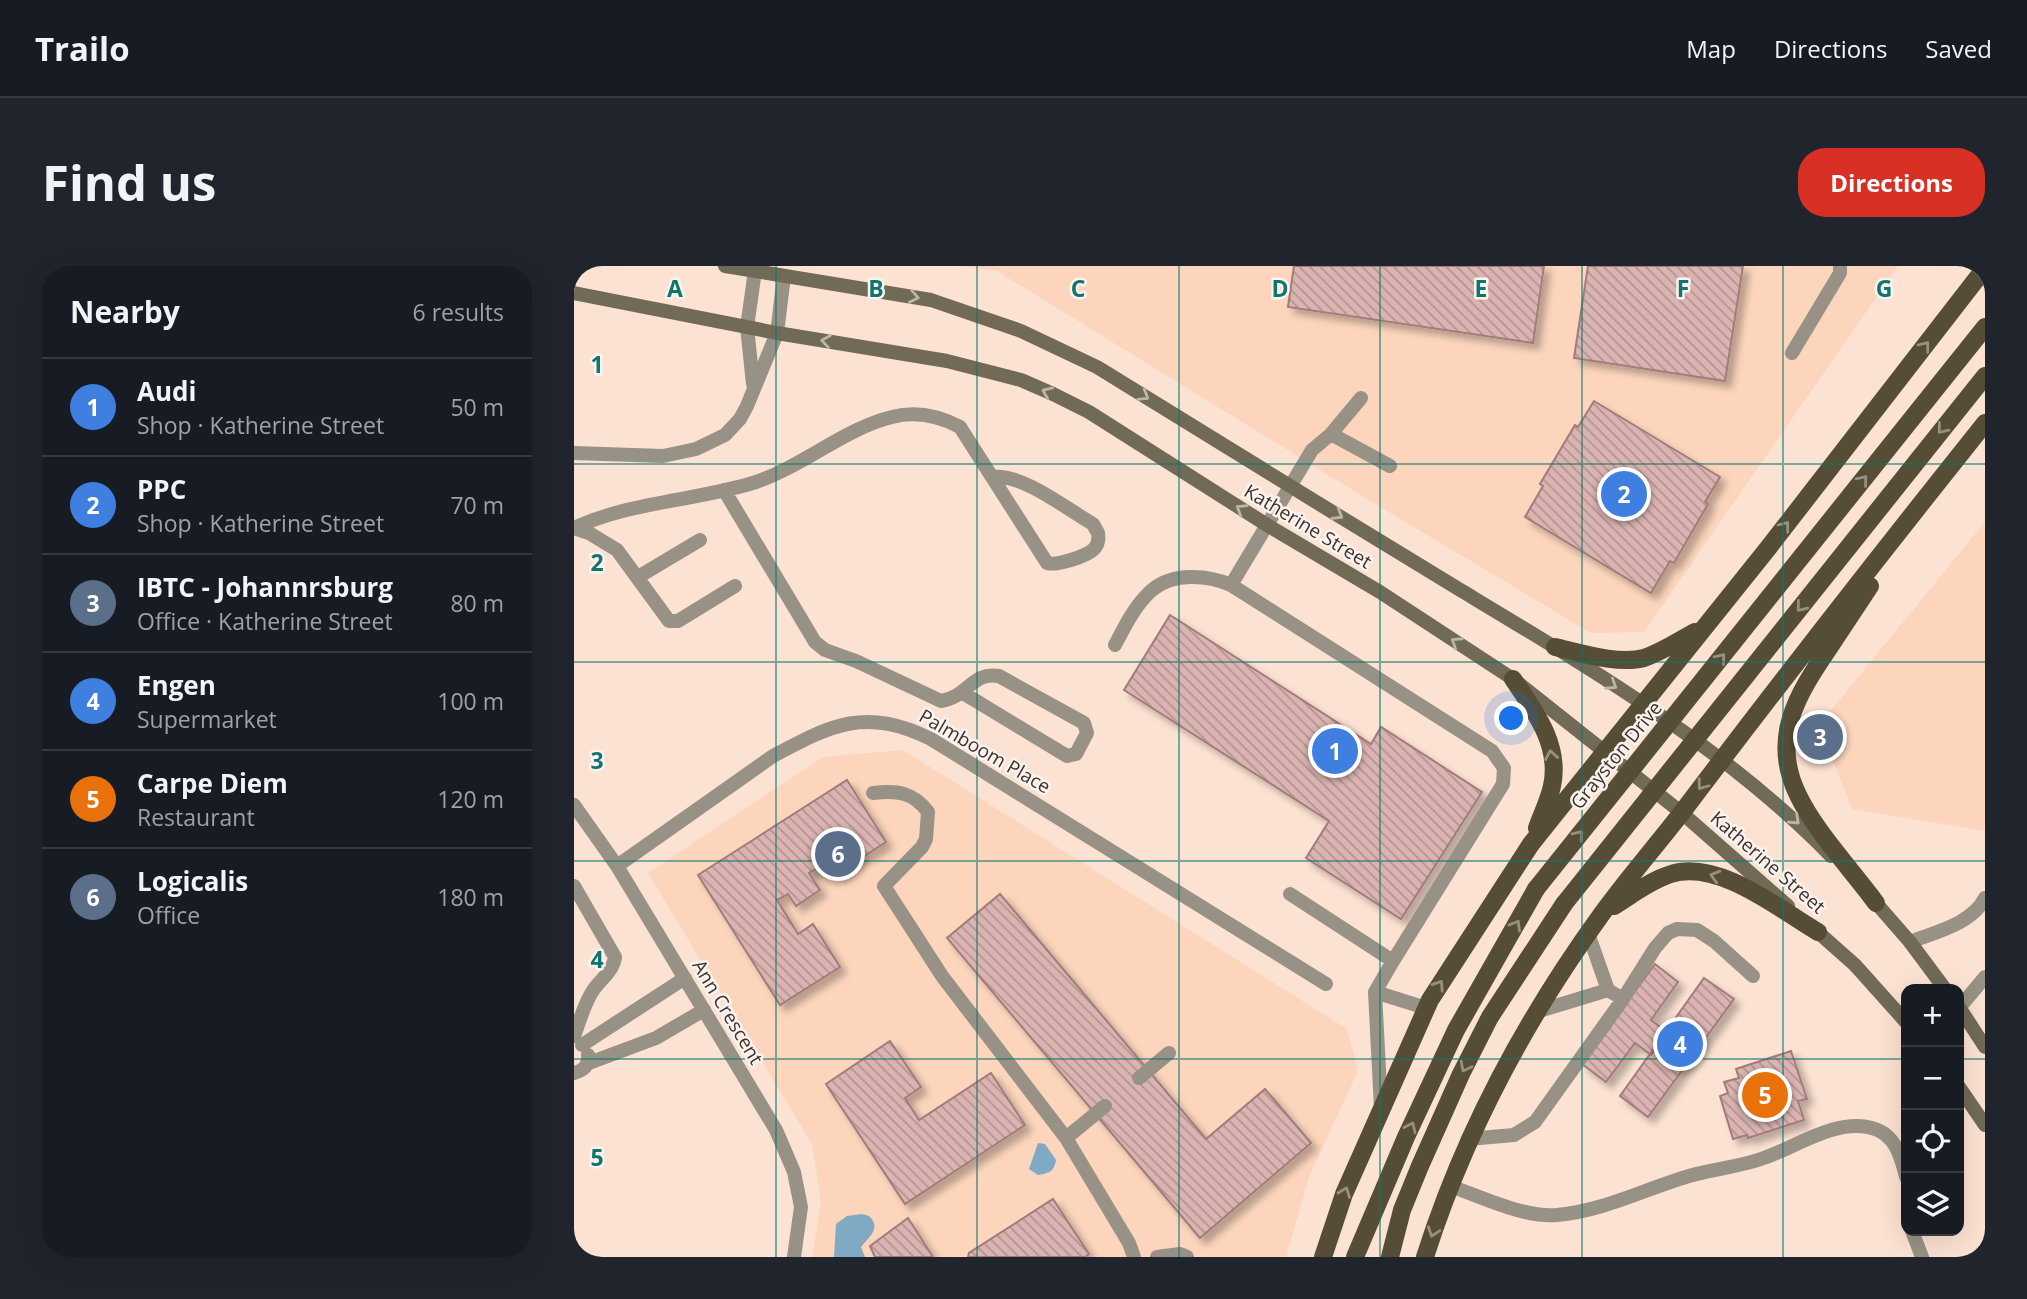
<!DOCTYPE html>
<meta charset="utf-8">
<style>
body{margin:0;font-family:"Open Sans",sans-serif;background:#20242c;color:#f1f3f6}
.controls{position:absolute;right:21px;bottom:21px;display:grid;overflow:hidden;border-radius:14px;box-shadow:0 7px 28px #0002}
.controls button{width:63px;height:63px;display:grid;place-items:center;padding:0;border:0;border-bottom:2px solid #363941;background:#171b24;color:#f1f3f6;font:35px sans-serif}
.you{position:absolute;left:938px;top:453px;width:24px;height:24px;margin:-18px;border:5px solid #fff;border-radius:50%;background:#1a73e8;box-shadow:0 0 0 10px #1a73e833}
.badge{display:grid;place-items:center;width:46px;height:46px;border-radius:50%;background:#d93025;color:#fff;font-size:23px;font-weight:700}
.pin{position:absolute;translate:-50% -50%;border:4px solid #fff;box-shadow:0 2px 7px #0006}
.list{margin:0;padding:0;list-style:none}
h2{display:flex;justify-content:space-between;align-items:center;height:91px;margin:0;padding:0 28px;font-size:30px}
h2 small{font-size:23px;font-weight:400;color:#9ea1a6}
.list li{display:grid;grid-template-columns:46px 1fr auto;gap:21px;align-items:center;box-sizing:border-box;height:98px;padding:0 28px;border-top:2px solid #363941}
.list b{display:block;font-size:26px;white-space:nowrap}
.list p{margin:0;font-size:23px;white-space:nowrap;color:#9ea1a6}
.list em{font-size:23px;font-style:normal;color:#9ea1a6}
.icon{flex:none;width:38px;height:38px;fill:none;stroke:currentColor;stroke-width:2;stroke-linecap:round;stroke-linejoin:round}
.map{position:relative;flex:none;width:1411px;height:991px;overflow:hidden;border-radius:28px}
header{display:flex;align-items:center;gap:42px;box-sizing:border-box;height:98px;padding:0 35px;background:#171b24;border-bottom:2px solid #363941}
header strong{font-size:33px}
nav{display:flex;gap:38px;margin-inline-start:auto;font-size:24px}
.intro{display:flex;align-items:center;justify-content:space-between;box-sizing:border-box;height:168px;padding:0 42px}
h1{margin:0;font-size:49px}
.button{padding:18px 32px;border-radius:28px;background:#d93025;color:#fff;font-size:24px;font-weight:700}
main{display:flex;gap:42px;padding:0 42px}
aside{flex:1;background:#171b24;border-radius:28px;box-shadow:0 7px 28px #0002}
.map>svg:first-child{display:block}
</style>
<header>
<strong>Trailo</strong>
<nav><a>Map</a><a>Directions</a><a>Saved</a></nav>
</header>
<div class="intro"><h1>Find us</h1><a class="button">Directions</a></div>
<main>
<aside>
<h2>Nearby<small>6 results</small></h2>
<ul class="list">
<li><span class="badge" style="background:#3f7fe0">1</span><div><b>Audi</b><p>Shop · Katherine Street</p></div><em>50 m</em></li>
<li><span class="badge" style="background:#3f7fe0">2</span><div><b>PPC</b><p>Shop · Katherine Street</p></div><em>70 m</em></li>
<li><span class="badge" style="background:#5c6f8a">3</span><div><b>IBTC - Johannrsburg</b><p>Office · Katherine Street</p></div><em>80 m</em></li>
<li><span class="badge" style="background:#3f7fe0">4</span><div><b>Engen</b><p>Supermarket</p></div><em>100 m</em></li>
<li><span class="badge" style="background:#e8710a">5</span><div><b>Carpe Diem</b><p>Restaurant</p></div><em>120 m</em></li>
<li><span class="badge" style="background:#5c6f8a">6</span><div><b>Logicalis</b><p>Office</p></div><em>180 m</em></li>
</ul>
</aside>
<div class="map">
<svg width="1411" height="991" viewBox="0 0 1411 991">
<defs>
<pattern id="building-back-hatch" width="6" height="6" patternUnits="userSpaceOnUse" patternTransform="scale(1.75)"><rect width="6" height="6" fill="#dbb4b2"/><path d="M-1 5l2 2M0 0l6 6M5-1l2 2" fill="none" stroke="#b39391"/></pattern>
<filter id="shadow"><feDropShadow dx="6" dy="6" stdDeviation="3.5" flood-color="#0004"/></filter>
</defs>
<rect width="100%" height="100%" fill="#fce2d2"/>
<path fill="#fcd5bc" d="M387,0h937l-254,366 -53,1 -224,-134 -370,-228z
M1411,256v309l-133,-22 -33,-84z
M329,484l444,279 11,42 -48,103 -24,83h-474l9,-55 -9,-58 -164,-271 175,-116z"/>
<path fill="#80a9c4" d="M464,877l7,1 11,16c-2,12 -7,13 -18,15l-9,-6z
M288,948l7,2c13,12 0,21 -8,31l4,10h-31l2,-33 11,-8z"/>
<path fill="url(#building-back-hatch)" stroke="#a17c7b" stroke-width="2" filter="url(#shadow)" d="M720,0h250l-11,77 -245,-36z
M1014,0h155l-18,115 -151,-23z
M1020,135l126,76 -15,25 3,2 -34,59 -4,-2 -19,32 -126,-76 18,-31 -3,-2 35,-59 3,2z
M596,349l201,129 10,-17 101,65 -81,127 -95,-61 23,-37 -205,-131z
M273,514l39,62 -48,31 -7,-13 -22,13 11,17 -24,16 -8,-12 -11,6 21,34 15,-10 27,43 -60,38 -82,-130z
M426,628l206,245 59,-50 46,54 -111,95 -253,-300z
M1081,698l23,18 -27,38 16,12 -16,23 -16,-12 -29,39 -24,-18z
M1130,712l30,21 -86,118 -28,-21z
M316,775l31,46 -16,11 14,22 72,-47 34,52 -120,79 -79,-120z
M1217,785l16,48 -9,2 6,19 -56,18 -1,-3 -14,4 -13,-43 8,-3 -4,-11 15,-4 -3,-9z
M479,933l36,55 -4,3h-117l1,-4z
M334,952l25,39h-58l-5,-11z"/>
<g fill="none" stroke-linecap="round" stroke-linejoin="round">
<path stroke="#979285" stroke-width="14" d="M1218,87l48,-80v-7
M757,168l30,-36
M150,224l91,152 10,8 31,11 85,40c27,-4 31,-30 58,-25l85,47 3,10 -11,21 -9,2 -104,-63
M0,262c58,-27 122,-27 182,-46 47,-16 90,-54 136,-65 23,-6 47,-1 68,10l87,136c10,3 40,-7 47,-14 5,-5 5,-10 4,-16l-5,-9c-25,-14 -71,-51 -100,-47
M0,262l15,5 28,17 52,71h9l57,-35
M64,311l62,-37
M657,319l261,166 12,17 -1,16 -110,177 -103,-67
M541,379c10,-19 20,-40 37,-55 21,-18 56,-15 79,-5l81,-135 19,-16 59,32
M299,527c24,-3 40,-1 55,19l-2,27 -4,8 -38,39 58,90 124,162 63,105 5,14
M0,620l41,71c-2,14 -13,21 -21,32 -10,14 -14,32 -20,47
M1014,667l20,57 15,9
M1336,676c25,-10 62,-18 75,-44
M801,726l51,16
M1385,742l26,-31
M965,745l69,-21
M8,779l103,-67
M15,797l67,-25 48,-28
M0,807c10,-3 15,-7 14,-18
M565,812l30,-25
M807,842l-6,-116 18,-31
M492,872l39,-32
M894,873l46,-4 21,-13 88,-123 32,-51 13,-15 9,-4 20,1 17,11 39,35
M876,920c32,11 74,32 107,29 46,-4 88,-26 132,-39 24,-7 49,-9 72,-17 34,-11 74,-41 111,-31 23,6 29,28 34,49
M1338,965l10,26
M583,991l23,-3 7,3"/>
<path stroke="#979285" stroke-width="14" d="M179,118l-6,-57 8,-56
M0,187l89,3 33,-7 29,-14 15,-16 7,-13 30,-73 7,-57
M0,539l43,61 159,264 18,42 7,35 -7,50
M43,600l156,-110c60,-32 92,-49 158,-17l395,245"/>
<path stroke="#716a56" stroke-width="14" d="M151,0l206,34 90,31 76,36c121,75 243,150 365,224 128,77 264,157 369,265
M0,27l203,40 170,28 74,19 32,14 36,18 178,113 113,67 133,87 169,134 106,93
M1295,629l41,47 35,47
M1237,660l44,39 51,57
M1385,741l26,40
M1385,821l26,38"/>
<path stroke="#564d36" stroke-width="18" d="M1296,320c-13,20 -27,41 -41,62 -32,47 -59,90 -31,147 17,36 54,75 78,108
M981,381c26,6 64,18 89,11 18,-6 34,-17 51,-26
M939,413c21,31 48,66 39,107 -3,14 -10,28 -15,42
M1040,640c18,-11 37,-26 57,-32 47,-15 108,35 147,58
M749,991l21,-63 86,-194 101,-156 238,-297 216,-279
M781,991l51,-120 50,-107 80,-141
M816,991l12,-47 18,-44 41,-92 29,-57 74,-113
M851,991c39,-123 100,-237 176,-342 26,-36 55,-69 82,-104 99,-131 200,-260 302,-388"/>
<path stroke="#564d36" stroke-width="18" d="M962,623l449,-562
M990,638l421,-528"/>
</g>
<defs><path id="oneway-chevron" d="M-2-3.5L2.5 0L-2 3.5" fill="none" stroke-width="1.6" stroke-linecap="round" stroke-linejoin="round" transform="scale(1.75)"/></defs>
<g stroke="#bcb5aa">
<use href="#oneway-chevron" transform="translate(340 31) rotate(11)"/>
<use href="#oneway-chevron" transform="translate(252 75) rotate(-171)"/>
<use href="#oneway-chevron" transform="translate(473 126) rotate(-156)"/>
<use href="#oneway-chevron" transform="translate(570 130) rotate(32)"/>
<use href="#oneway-chevron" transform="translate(667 243) rotate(-148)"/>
<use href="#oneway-chevron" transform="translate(764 249) rotate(31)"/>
<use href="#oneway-chevron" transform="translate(882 376) rotate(-147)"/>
<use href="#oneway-chevron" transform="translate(1038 419) rotate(33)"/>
<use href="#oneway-chevron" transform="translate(1221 554) rotate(43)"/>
</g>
<g stroke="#988f80">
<use href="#oneway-chevron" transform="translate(1351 80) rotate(-52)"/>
<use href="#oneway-chevron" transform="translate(1368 163) rotate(129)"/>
<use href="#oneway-chevron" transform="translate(1289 214) rotate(-51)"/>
<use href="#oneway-chevron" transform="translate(1211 260) rotate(-52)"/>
<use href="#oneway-chevron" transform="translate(1227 341) rotate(129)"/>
<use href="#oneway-chevron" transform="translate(1147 392) rotate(-51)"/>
<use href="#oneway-chevron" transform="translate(977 489) rotate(-100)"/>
<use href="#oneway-chevron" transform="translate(1128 519) rotate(126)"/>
<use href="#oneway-chevron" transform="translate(1005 569) rotate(-51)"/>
<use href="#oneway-chevron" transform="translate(1141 610) rotate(-164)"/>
<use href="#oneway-chevron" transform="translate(942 659) rotate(-60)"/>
<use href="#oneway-chevron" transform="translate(865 719) rotate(-57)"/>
<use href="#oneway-chevron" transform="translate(891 801) rotate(117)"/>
<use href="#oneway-chevron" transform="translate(837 861) rotate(-65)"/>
<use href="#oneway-chevron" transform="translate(771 926) rotate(-69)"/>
<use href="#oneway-chevron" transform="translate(859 966) rotate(108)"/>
</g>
<path fill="none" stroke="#0f766e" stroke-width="2" stroke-opacity="0.55" d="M202,0v991M403,0v991M605,0v991M806,0v991M1008,0v991M1209,0v991M0,198h1411M0,396h1411M0,595h1411M0,793h1332M1385,793h26"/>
<g text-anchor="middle" stroke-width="5" stroke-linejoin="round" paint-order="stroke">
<g font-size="19" fill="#3f322a" stroke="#faf3ef">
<text transform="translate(734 260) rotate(31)" y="7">Katherine Street</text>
<text transform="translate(411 485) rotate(30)" y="7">Palmboom Place</text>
<text transform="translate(1042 489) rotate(-51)" y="7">Grayston Drive</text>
<text transform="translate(1194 596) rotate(41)" y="7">Katherine Street</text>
<text transform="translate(154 746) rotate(59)" y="7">Ann Crescent</text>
</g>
</g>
<g font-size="23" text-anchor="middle" font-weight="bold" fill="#0f766e" stroke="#faf3ef" stroke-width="5" stroke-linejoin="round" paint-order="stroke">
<text x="101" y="31">A</text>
<text x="302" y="31">B</text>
<text x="504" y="31">C</text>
<text x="706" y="31">D</text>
<text x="907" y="31">E</text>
<text x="1109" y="31">F</text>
<text x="1310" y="31">G</text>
<text x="23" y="107">1</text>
<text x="23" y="305">2</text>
<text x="23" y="503">3</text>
<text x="23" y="702">4</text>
<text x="23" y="900">5</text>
</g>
</svg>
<div class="controls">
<button>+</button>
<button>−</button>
<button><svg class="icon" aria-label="locate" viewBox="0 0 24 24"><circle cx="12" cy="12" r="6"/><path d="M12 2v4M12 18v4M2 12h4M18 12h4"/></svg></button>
<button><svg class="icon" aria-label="layers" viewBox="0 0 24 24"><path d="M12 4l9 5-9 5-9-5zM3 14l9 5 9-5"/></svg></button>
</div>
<div class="you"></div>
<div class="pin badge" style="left:761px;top:485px;background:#3f7fe0">1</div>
<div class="pin badge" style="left:1050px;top:228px;background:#3f7fe0">2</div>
<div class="pin badge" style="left:1246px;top:471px;background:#5c6f8a">3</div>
<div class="pin badge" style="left:1106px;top:778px;background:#3f7fe0">4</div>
<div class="pin badge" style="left:1191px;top:829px;background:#e8710a">5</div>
<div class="pin badge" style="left:264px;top:588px;background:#5c6f8a">6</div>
</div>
</main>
